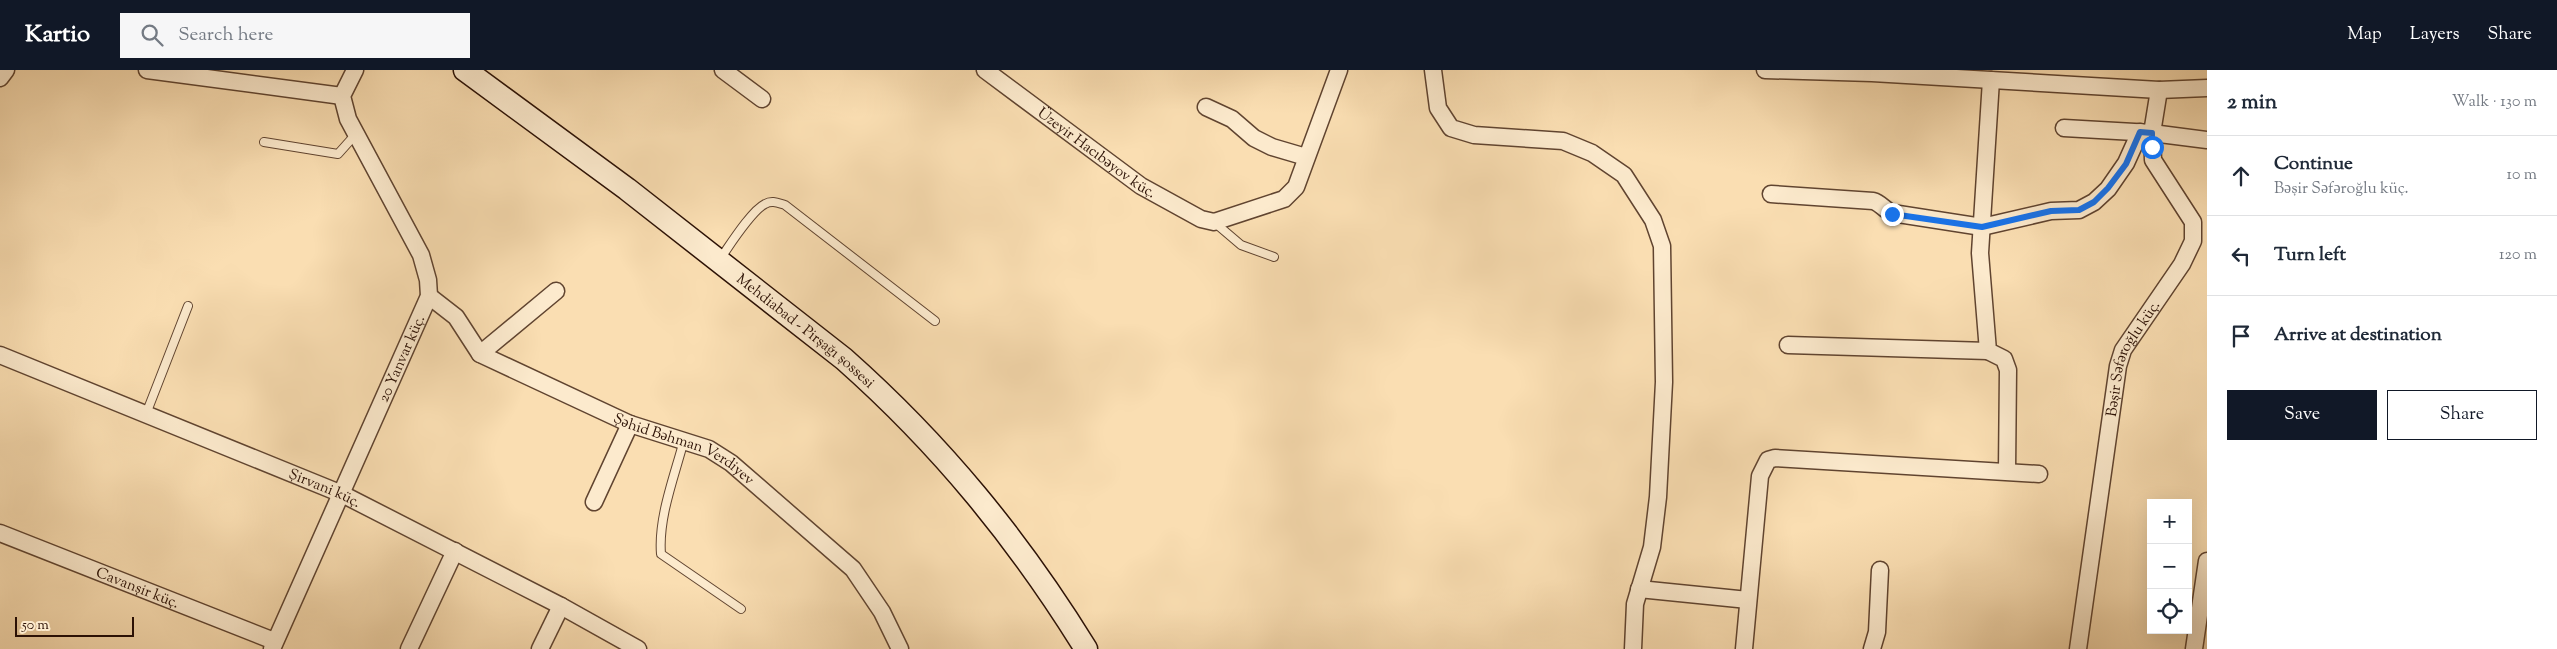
<!DOCTYPE html>
<meta charset="utf-8">
<style>
body{margin:0;font-family:"Sorts Mill Goudy",serif;background:#f6f6f7;color:#1f2937}
.controls{position:absolute;right:15px;bottom:15px;display:grid;overflow:hidden;border-radius:0px;box-shadow:0 5px 20px #0002}
.controls button{width:45px;height:45px;display:grid;place-items:center;padding:0;border:0;border-bottom:1px solid #e0e1e3;background:#fff;color:#1f2937;font:25px sans-serif}
.scale{position:absolute;left:15px;bottom:12px;width:119px;box-sizing:border-box;padding-left:5px;border:2px solid #2c1105;border-top:0;font-size:14px;line-height:18px;white-space:nowrap;color:#2c1105;-webkit-text-stroke:4px #fceacd;paint-order:stroke}
.stop{position:absolute;width:15px;height:15px;margin:-11px;border:4px solid #1a73e8;border-radius:50%;background:#fff}
.stop.end{background:#1a73e8;border-color:#fff;box-shadow:0 1px 5px #0008}
.list{margin:0;padding:0;list-style:none}
h2{display:flex;justify-content:space-between;align-items:center;height:65px;margin:0;padding:0 20px;font-size:21px}
h2 small{font-size:16px;font-weight:400;color:#747a83}
.list li{display:grid;grid-template-columns:32px 1fr auto;gap:15px;align-items:center;box-sizing:border-box;height:80px;padding:0 20px;border-top:1px solid #e0e1e3}
.list b{display:block;font-size:19px;white-space:nowrap}
.list p{margin:0;font-size:16px;white-space:nowrap;color:#747a83}
.list em{font-size:16px;font-style:normal;color:#747a83}
.actions{display:flex;gap:10px;padding:15px 20px}
.actions a{flex:1;padding:11px 0;border:1px solid #111827;border-radius:0px;text-align:center;font-size:18px;color:#111827}
.actions .main{background:#111827;color:#fff}
.icon{flex:none;width:28px;height:28px;fill:none;stroke:currentColor;stroke-width:2;stroke-linecap:round;stroke-linejoin:round}
.map{position:relative;flex:none;width:2207px;height:579px;overflow:hidden}
header{display:flex;align-items:center;gap:30px;box-sizing:border-box;height:70px;padding:0 25px;background:#111827;color:#fff}
header strong{font-size:24px}
nav{display:flex;gap:28px;margin-inline-start:auto;font-size:18px}
.search{width:350px;height:45px;background:#f6f6f7;display:flex;align-items:center;gap:12px;box-sizing:border-box;padding:0 18px;border-radius:0px;color:#747a83;font-size:19px}
main{display:flex}
aside{flex:1;background:#fff}
.map>svg:first-child{display:block}
</style>
<header>
<strong>Kartio</strong>
<div class="search"><svg class="icon" aria-label="search" viewBox="0 0 24 24"><circle cx="10" cy="10" r="6"/><path d="M15 15l6 6"/></svg>Search here</div>
<nav><a>Map</a><a>Layers</a><a>Share</a></nav>
</header>
<main>
<div class="map">
<svg width="2207" height="579" viewBox="0 0 2207 579">
<rect width="100%" height="100%" fill="#fadeb2"/>
<filter id="stains"><feTurbulence type="fractalNoise" baseFrequency=".004" numOctaves="4"/><feColorMatrix values="0 0 0 0 .2 0 0 0 0 .09 0 0 0 0 .02 0 0 0 .5 -.17"/></filter>
<radialGradient id="worn" r=".72"><stop offset=".6" stop-color="#630" stop-opacity="0"/><stop offset="1" stop-color="#630" stop-opacity=".3"/></radialGradient>
<g fill="none" stroke-linecap="round" stroke-linejoin="round">
<defs>
<path id="service" d="M264,72l74,12 17,-19
M1214,152l27,23 33,12
M720,189c10,-14 31,-48 45,-55 7,-4 13,-1 20,1l150,116
M146,344l42,-108
M684,370c-9,35 -26,77 -23,114l80,55"/>
<g id="minor">
<path d="M147,0l195,26"/>
<path d="M723,0l39,29"/>
<path id="s1" d="M985,0l156,116 60,33 13,3 70,-23 12,-12 43,-117"/>
<path d="M1433,0l5,38 13,20 23,7 89,6 29,12 32,22 29,45 9,26 2,136 -6,115 -6,50 -17,57 -2,45"/>
<path d="M1765,0l107,3 287,17 48,-2"/>
<path d="M0,8l6,-8"/>
<path d="M1991,10l-11,173 8,98 16,8 4,11 -1,101"/>
<path d="M1206,37l26,12 22,19 18,9 34,10"/>
<path d="M2064,58l88,5 55,7"/>
<path d="M1771,124l102,7c8,2 11,9 19,12l90,14 69,-16 28,-1 15,-8 14,-13 18,-26 14,-31"/>
<path id="s2" d="M429,226l27,21 24,37 150,70 79,25 22,14 122,106 29,43 18,37"/>
<path d="M1788,275l200,6"/>
<path d="M480,284l76,-63"/>
<path id="s3" d="M0,285l342,139 219,112 77,43"/>
<path d="M594,432l36,-78"/>
<path id="s4" d="M0,463l274,108"/>
<path d="M1639,519l109,11"/>
<path id="s5" d="M272,579l157,-353 -1,-16 -7,-25 -73,-136 -6,-23 13,-26"/>
<path d="M409,579l46,-98"/>
<path d="M540,579l21,-43"/>
<path d="M1744,579l16,-173 8,-16 7,-2 264,16"/>
<path d="M1872,579l5,-17 3,-62"/>
<path id="s6" d="M2078,579l40,-283 5,-16 59,-86 11,-23v-19l-40,-62 -1,-27 7,-43"/>
<path d="M2194,579l13,-88"/>
</g>
<g id="secondary">
<path id="s7" d="M465,0l162,119 217,170c97,86 174,180 242,290"/>
</g>
</defs>
<use href="#service" stroke="#604430" stroke-width="10"/>
<use href="#minor" stroke="#604430" stroke-width="19"/>
<use href="#secondary" stroke="#2c1105" stroke-width="25"/>
<use href="#service" stroke="#fceacd" stroke-width="8"/>
<use href="#minor" stroke="#fceacd" stroke-width="16"/>
<use href="#secondary" stroke="#fceacd" stroke-width="22"/>
</g>
<g fill="none" stroke-linecap="round" stroke-linejoin="round">
<path stroke="#1a73e8" stroke-width="6" d="M1892,144l90,13 69,-16 28,-1 15,-8 14,-14 18,-24 14,-32 12,1v14"/>
</g>
<g text-anchor="middle" stroke-width="5" stroke-linejoin="round" paint-order="stroke">
<g font-size="15" fill="#2c1105" stroke="#fceacd">
<text dy="5" stroke="none"><textPath href="#s1" startOffset="139">Üzeyir Hacıbəyov küç.</textPath></text>
<text dy="5" stroke="none"><textPath href="#s7" startOffset="429">Mehdiabad - Pirşağı şossesi</textPath></text>
<text dy="5" stroke="none"><textPath href="#s5" startOffset="318">20 Yanvar küç.</textPath></text>
<text dy="5" stroke="none"><textPath href="#s6" startOffset="298">Bəşir Səfəroğlu küç.</textPath></text>
<text dy="5" stroke="none"><textPath href="#s2" startOffset="304">Şəhid Bəhman Verdiyev</textPath></text>
<text dy="5" stroke="none"><textPath href="#s3" startOffset="351">Şirvani küç.</textPath></text>
<text dy="5" stroke="none"><textPath href="#s4" startOffset="148">Cavanşir küç.</textPath></text>
</g>
</g>
<rect width="100%" height="100%" filter="url(#stains)"/>
<rect width="100%" height="100%" fill="url(#worn)"/>
</svg>
<div class="controls">
<button>+</button>
<button>−</button>
<button><svg class="icon" aria-label="locate" viewBox="0 0 24 24"><circle cx="12" cy="12" r="6"/><path d="M12 2v4M12 18v4M2 12h4M18 12h4"/></svg></button>
</div>
<div class="scale">50 m</div>
<div class="stop" style="left:2152px;top:77px"></div>
<div class="stop end" style="left:1892px;top:144px"></div>
</div>
<aside>
<h2>2 min<small>Walk · 130 m</small></h2>
<ul class="list">
<li><svg class="icon" aria-label="ahead" viewBox="0 0 24 24"><path d="M12 20V5M6 11l6-6 6 6"/></svg><div><b>Continue</b><p>Bəşir Səfəroğlu küç.</p></div><em>10 m</em></li>
<li><svg class="icon" aria-label="left" viewBox="0 0 24 24"><path d="M17 20v-9H6M10 6l-5 5 5 5"/></svg><div><b>Turn left</b></div><em>120 m</em></li>
<li><svg class="icon" aria-label="arrive" viewBox="0 0 24 24"><path d="M6 21V4h12l-3 4 3 4H6"/></svg><div><b>Arrive at destination</b></div></li>
</ul>
<div class="actions"><a class="main">Save</a><a>Share</a></div>
</aside>
</main>
